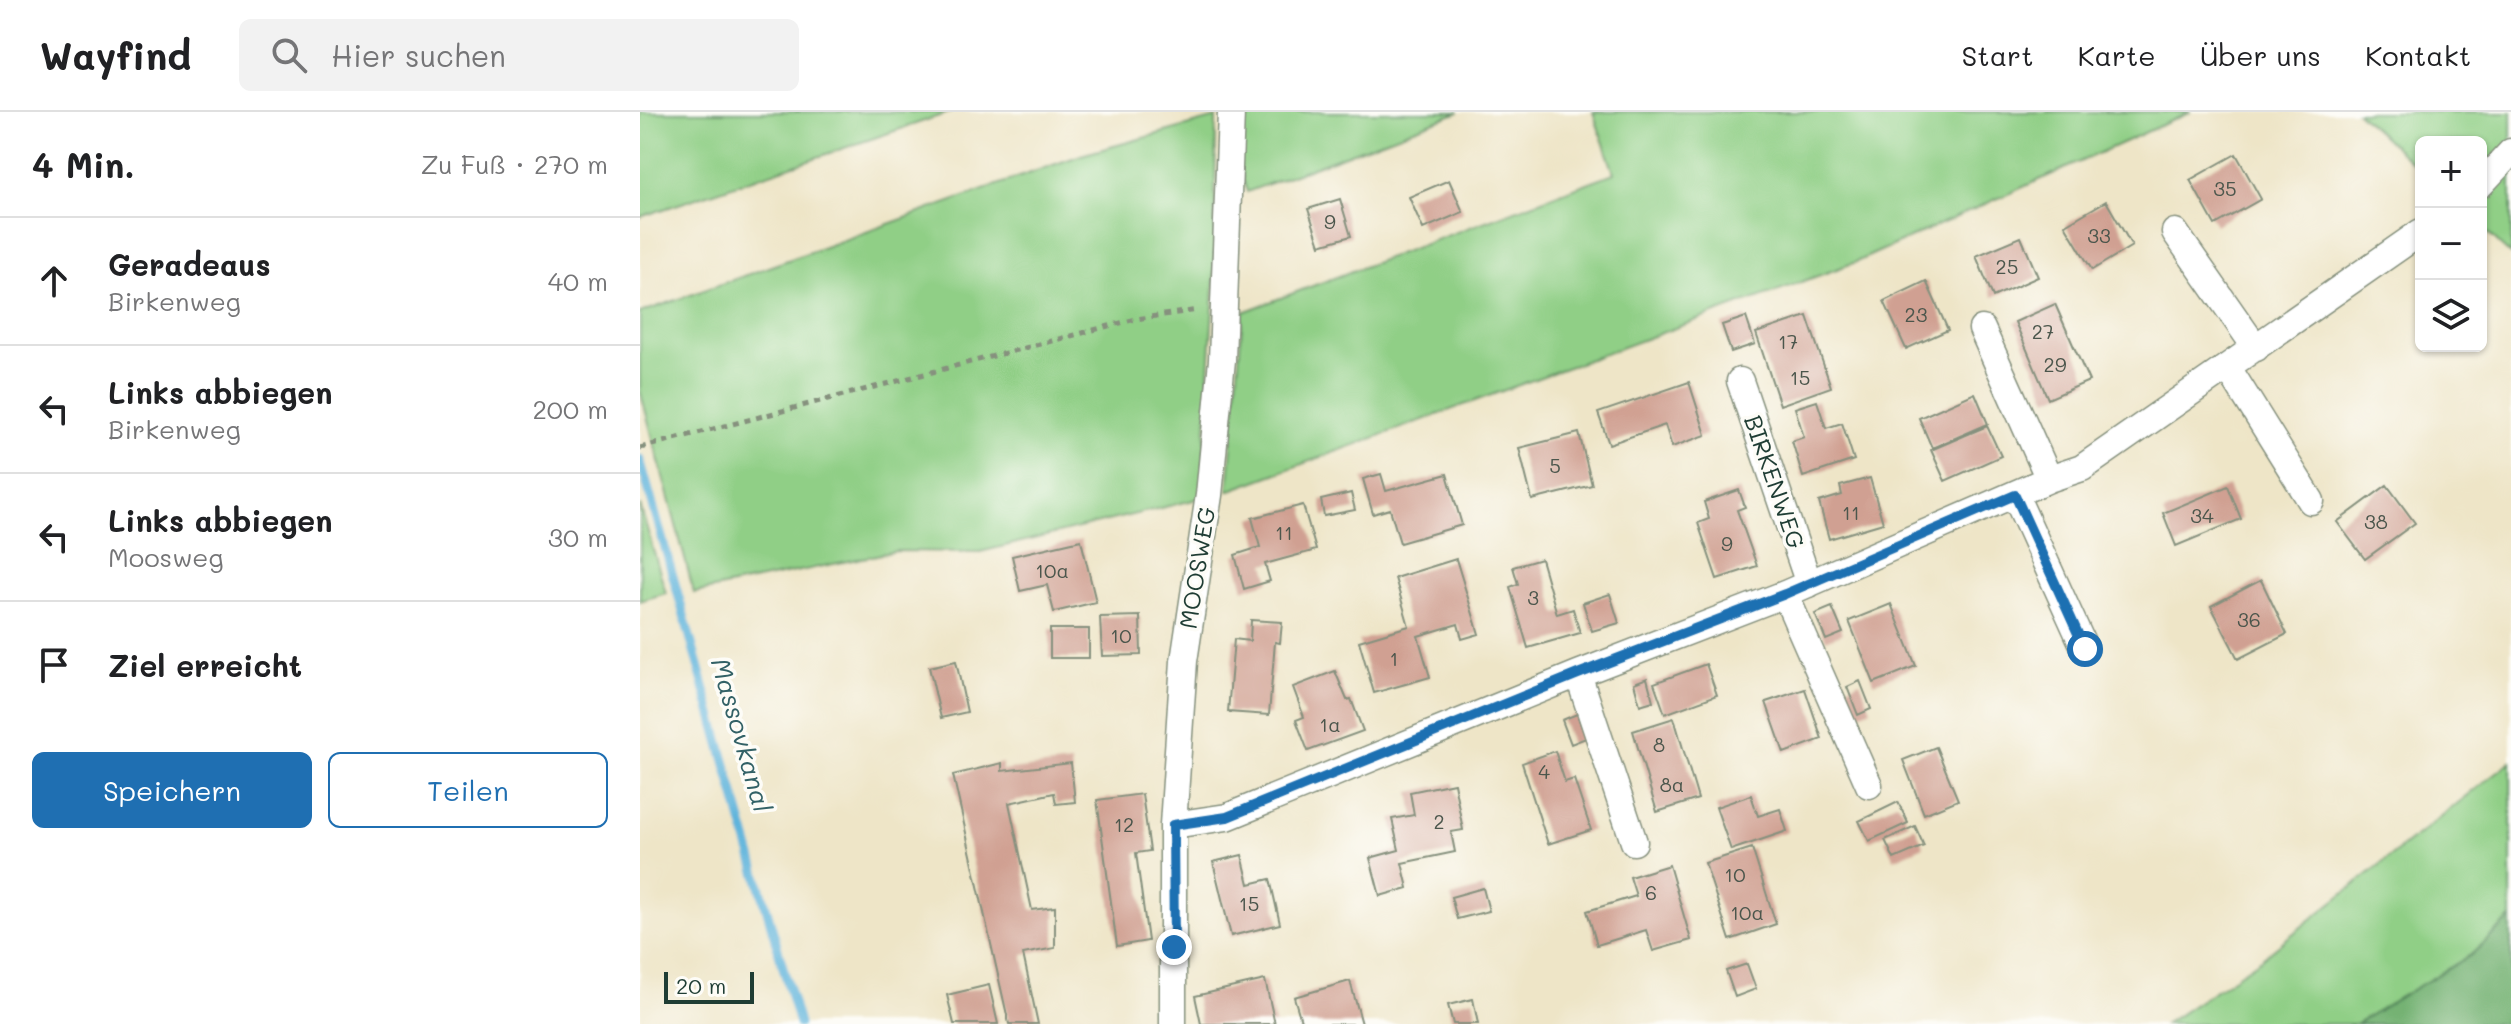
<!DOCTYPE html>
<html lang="de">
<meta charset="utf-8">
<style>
body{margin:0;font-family:Mali,sans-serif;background:#f2f2f2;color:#202124}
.controls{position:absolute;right:24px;top:24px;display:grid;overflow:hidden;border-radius:12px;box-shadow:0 2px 6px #0004}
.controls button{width:72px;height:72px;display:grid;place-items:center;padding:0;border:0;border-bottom:2px solid #e0e0e0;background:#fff;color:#202124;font:40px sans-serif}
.scale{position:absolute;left:24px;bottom:20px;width:90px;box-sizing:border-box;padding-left:8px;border:4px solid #1f3d34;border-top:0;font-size:22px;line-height:28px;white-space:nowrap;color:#1f3d34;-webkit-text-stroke:6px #fdfcf7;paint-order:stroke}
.stop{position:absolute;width:24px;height:24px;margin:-18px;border:6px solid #1f6fb2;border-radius:50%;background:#fff}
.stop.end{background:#1f6fb2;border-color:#fff;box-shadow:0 2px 8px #0008}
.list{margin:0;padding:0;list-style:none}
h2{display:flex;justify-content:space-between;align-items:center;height:104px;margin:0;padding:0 32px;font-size:34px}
h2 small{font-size:26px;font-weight:400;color:#757577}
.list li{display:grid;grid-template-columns:52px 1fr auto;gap:24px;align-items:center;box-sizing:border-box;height:128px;padding:0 32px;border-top:2px solid #e0e0e0}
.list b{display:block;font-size:30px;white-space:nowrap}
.list p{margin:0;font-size:26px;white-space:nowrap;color:#757577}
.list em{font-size:26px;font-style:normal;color:#757577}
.actions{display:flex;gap:16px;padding:24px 32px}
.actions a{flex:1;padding:18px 0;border:2px solid #1f6fb2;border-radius:12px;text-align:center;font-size:28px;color:#1f6fb2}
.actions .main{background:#1f6fb2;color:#fff}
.icon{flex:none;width:44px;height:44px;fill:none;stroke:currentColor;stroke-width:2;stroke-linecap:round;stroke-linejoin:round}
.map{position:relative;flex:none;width:1871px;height:912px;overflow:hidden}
header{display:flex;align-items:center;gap:48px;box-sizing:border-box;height:112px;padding:0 40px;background:#fff;border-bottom:2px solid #e0e0e0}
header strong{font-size:38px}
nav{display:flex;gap:44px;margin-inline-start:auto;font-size:28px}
.search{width:560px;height:72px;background:#f2f2f2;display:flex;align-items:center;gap:20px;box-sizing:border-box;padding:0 28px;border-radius:12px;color:#757577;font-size:30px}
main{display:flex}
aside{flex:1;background:#fff}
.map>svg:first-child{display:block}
</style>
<header>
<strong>Wayfind</strong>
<div class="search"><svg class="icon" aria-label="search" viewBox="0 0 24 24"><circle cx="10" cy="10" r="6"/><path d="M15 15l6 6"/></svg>Hier suchen</div>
<nav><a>Start</a><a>Karte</a><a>Über uns</a><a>Kontakt</a></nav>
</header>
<main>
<aside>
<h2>4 Min.<small>Zu Fuß · 270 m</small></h2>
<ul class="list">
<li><svg class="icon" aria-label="ahead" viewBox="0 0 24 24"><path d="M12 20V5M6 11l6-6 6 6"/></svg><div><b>Geradeaus</b><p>Birkenweg</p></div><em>40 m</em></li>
<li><svg class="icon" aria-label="left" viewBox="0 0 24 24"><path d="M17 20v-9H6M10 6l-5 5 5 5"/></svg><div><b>Links abbiegen</b><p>Birkenweg</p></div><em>200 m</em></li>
<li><svg class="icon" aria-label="left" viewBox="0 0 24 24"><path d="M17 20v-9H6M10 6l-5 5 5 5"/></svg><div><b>Links abbiegen</b><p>Moosweg</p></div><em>30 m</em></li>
<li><svg class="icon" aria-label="arrive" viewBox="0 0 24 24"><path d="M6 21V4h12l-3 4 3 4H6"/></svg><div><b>Ziel erreicht</b></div></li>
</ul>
<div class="actions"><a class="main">Speichern</a><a>Teilen</a></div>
</aside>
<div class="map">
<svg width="1871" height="912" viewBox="0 0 1871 912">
<rect width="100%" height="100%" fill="#fdfcf7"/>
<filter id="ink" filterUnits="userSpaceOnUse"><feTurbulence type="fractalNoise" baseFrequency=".0125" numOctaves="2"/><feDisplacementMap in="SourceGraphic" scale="16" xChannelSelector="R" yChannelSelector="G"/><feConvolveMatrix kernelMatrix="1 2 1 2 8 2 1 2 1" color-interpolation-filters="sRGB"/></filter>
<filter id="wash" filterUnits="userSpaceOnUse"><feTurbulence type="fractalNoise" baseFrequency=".006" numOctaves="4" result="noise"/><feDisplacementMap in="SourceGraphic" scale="32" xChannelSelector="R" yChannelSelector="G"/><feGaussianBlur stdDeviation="1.8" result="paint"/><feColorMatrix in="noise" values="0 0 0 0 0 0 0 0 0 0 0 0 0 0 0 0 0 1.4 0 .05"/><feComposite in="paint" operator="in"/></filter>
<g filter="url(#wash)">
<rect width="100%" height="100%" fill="#eee5c7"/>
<path fill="#90cf86" stroke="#58865d" stroke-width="2" d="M0,0h311l-311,105z
M583,0h236l-212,80z
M953,0h598l-335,150 -628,229 15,-179 371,-139z
M1717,0h154v143l-30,-28v-85h-60v29z
M576,6l-2,171 -12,209 -222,54 -84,-1 -202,42 -54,-203v-77l441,-158z
M0,393l26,88 -26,8z
M1871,649v157l-40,37 -116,69h-190l92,-62z"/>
<path fill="#74b273" stroke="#4a7854" stroke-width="2" d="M1871,806v106h-156l116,-69z"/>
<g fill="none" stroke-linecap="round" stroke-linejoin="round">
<path stroke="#5fb4db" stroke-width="9" d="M0,347l159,565"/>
</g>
<g id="blocks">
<path fill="#d0a092" d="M1596,42l25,45 -46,26 -25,-45z
M809,68l14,32 -40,17 -14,-32z
M700,87l11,37 -31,9 -12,-36z
M1466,89l26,45 -40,24 -27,-45z
M1381,125l17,40 -45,20 -17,-41z
M1286,169l22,49 -42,19 -22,-48z
M1415,192l34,77 -41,18 -33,-77z
M1167,204l24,71 -51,18 -24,-72z
M1106,205l9,27 -24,8 -9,-27z
M1049,270l17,53 -34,12 -7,-22 -56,19 -11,-31z
M1335,281l13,31 -56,24 -13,-30z
M1177,289l9,27 16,-5 12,37 -51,17 -11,-36 12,-4 -9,-29z
M1347,314l14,30 -56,25 -14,-31z
M939,321l13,52 -60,15 -13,-52z
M741,362l5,17 61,-17 15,51 -62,18 -10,-34 -17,5 -10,-35z
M1230,366l13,45 -54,16 -10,-37 23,-7 -2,-9z
M1747,373l28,38 -50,36 -28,-37z
M1588,374l13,33 -65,27 -13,-33z
M1099,378l6,17 -8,3 20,56 -40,13 -19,-56 11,-4 -5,-17z
M711,381l4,17 -31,6 -3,-16z
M663,393l13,45 -51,14 5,17 -26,8 -9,-34 25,-8 -8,-29z
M441,428l15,62 -42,10 -7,-27 -27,6 -8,-35z
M816,447l23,75 -17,5 -4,-15 -40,12 12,41 -56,16 -15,-52 50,-15 -14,-48z
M901,447l16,55 16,-5 7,24 -52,15 -18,-61 8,-3 -5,-17z
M1621,468l26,54 -49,25 -27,-53z
M970,482l9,29 -27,8 -9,-28z
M1251,492l25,62 -42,17 -25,-62z
M1192,495l11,26 -17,7 -11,-26z
M500,504l1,39 -39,1 -2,-39z
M611,508l31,2 -2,21 -5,-1 -6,73 -41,-3 6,-73 16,2z
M410,517h39v29h-39z
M316,549l11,51 -26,6 -12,-51z
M1066,552l11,31 -52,19 -11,-31z
M695,559l12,29 4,-1 12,32 -55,20 -12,-31 8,-3 -11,-30z
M1007,566l6,23 -13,4 -6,-22z
M1220,569l11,28 -13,6 -11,-28z
M1165,577l17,50 -38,14 -18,-51z
M937,602l9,24 -15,6 -9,-24z
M1034,606l24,81 -41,13 -24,-81z
M1296,635l22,53 -34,14 -21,-54z
M915,639l10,31 9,-3 17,51 -43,14 -26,-81z
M362,651v8l69,-8 4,39 -19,2 -2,-11 -45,10 23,107 23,-3v41l-32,6 15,70h-29l-56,-249z
M814,671l9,47 -12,2 4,20 -53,11 6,25 -28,8 -10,-38 29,-8 -7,-31 22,-4 -4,-23z
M502,682l8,57 -14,2 12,88 -31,5 -20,-146z
M1111,683l7,21 22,-7 7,22 -56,19 -15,-43z
M1258,690l10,21 -39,18 -10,-20z
M1275,714l9,20 -30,13 -9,-19z
M1112,736l24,76 -46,16 -25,-77z
M602,743l7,29 21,-5 10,45 -49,12 -18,-74z
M1029,753l22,75 -38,11 -7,-21 -49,15 -10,-34 49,-15 -6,-19z
M843,776l6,23 -32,8 -6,-22z
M1107,852l9,25 -21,8 -9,-26z
M625,868l10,44h-74l-6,-28z
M710,869l12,43h-60l-8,-27z
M349,873l9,39h-44l-7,-29z
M833,887l5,25h-25l-5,-19z"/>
</g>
</g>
<g filter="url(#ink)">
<use href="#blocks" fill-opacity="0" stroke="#86917e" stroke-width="2"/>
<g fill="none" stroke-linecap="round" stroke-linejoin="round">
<defs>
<path id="minor" d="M1841,72l30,-32
M1535,120l81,116
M1342,217l67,150
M1588,256l83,133
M1100,269l69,203
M1375,383l70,154
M1145,482l84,191
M938,562l56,168
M533,713l54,-8 351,-143 207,-80 264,-115 33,-11 339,-236
M533,912v-199l11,-164 25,-166 13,-135 9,-248"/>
</defs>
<use href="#minor" stroke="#86917e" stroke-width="29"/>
<path stroke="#86917e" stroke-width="5" stroke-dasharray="6 6" stroke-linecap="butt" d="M0,336l496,-129 62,-9"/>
<use href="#minor" stroke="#fff" stroke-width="26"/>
</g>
</g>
<g fill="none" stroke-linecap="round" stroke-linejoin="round" filter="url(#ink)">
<path stroke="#1f6fb2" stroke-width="10" d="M534,835l-1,-122 54,-8 351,-143 207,-80 230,-99 70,154"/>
</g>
<g text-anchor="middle" stroke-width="7" stroke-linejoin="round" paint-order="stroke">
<g font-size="20" fill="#4b564c">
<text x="1585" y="84">35</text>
<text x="690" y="117">9</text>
<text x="1459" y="131">33</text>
<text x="1367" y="162">25</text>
<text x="1276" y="210">23</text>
<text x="1403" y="227">27</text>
<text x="1148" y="237">17</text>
<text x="1415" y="260">29</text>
<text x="1160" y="273">15</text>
<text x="915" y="361">5</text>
<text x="1211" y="408">11</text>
<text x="1562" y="411">34</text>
<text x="1736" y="417">38</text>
<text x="644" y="428">11</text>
<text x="1087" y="439">9</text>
<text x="412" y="466">10a</text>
<text x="893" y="493">3</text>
<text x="1609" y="515">36</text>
<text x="481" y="531">10</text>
<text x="754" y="554">1</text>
<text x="690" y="620">1a</text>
<text x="1019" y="640">8</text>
<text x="904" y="667">4</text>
<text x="1032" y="680">8a</text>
<text x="799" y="717">2</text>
<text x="484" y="720">12</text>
<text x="1095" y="770">10</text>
<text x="1011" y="788">6</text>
<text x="609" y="799">15</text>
<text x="1107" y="808">10a</text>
</g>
<g font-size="24" fill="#1f3d34" stroke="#fdfcf7">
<text transform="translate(1134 370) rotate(71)" y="8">BIRKENWEG</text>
<text transform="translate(558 456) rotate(-81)" y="8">MOOSWEG</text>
</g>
<g font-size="26" font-style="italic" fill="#326166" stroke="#fdfcf7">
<text transform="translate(101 623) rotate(74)" y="9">Massovkanal</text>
</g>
</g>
</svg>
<div class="controls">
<button>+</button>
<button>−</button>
<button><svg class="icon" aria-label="layers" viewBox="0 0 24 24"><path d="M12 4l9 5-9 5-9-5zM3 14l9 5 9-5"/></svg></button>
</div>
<div class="scale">20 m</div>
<div class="stop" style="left:1445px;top:537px"></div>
<div class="stop end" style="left:534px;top:835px"></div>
</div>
</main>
